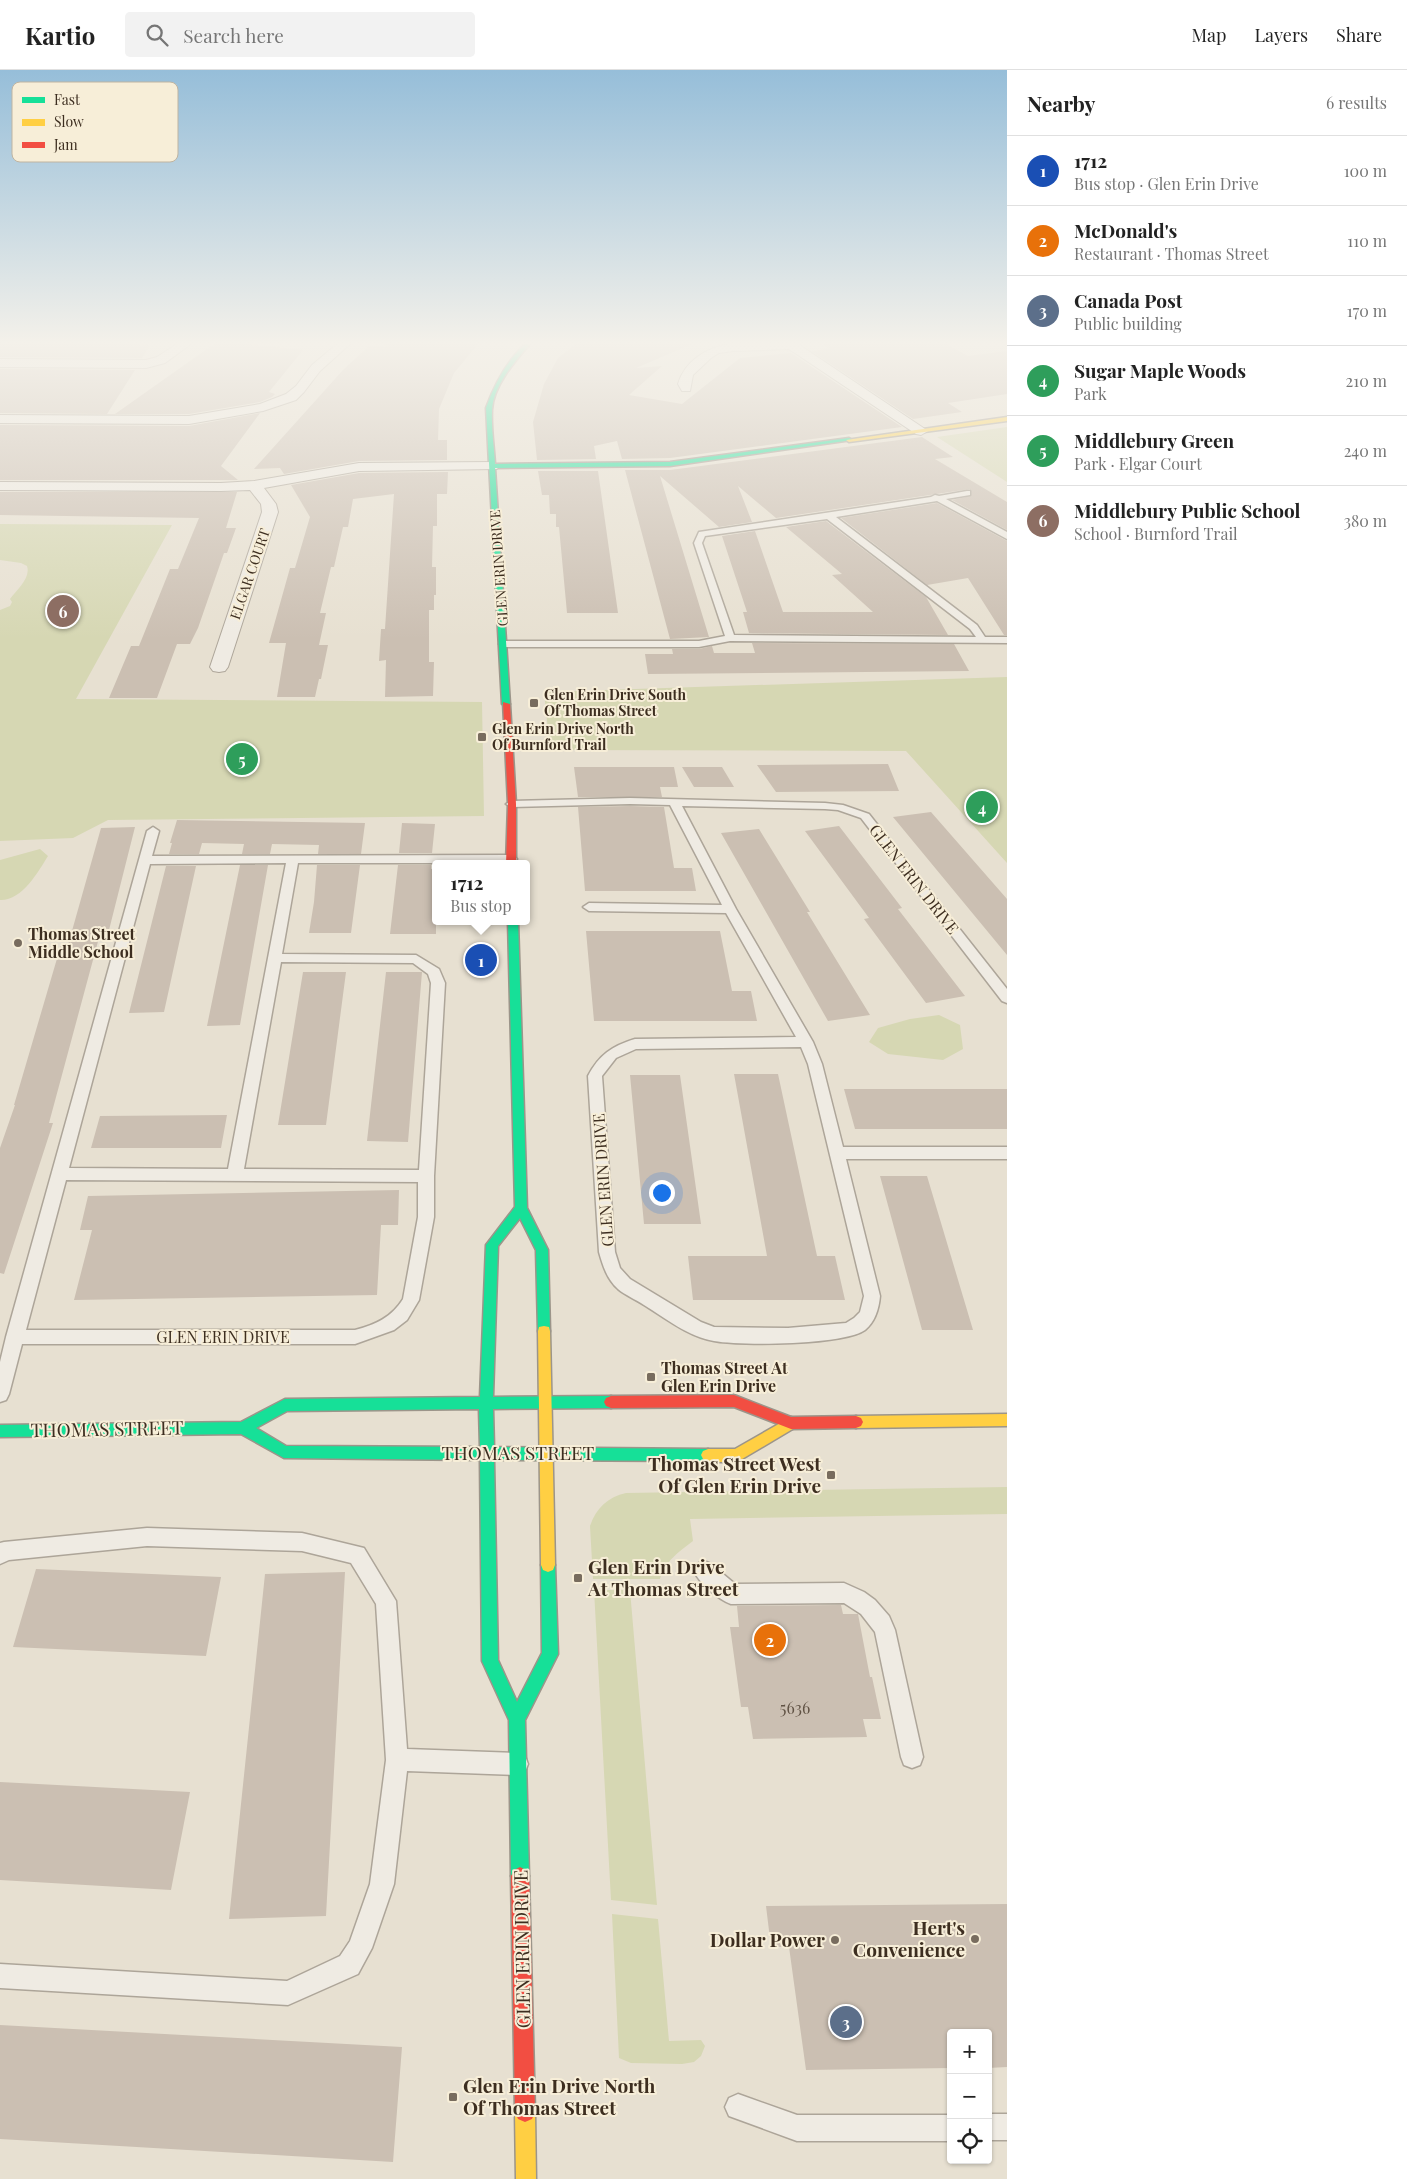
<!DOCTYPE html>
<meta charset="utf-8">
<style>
body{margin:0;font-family:"Playfair Display",serif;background:#f2f2f2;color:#222}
.controls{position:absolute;right:15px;bottom:15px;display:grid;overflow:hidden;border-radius:5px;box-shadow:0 1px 4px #0004}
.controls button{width:45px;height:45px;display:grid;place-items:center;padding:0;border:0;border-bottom:1px solid #e0e0e0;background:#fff;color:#222;font:25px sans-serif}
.you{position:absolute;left:661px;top:1122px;width:18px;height:18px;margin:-12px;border:4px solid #fff;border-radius:50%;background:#1a73e8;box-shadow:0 0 0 8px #1a73e833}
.badge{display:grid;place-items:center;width:32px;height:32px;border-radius:50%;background:#786c5e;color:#fff;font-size:16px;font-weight:700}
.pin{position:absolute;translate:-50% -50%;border:2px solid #fff;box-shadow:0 1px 5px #0006}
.popup{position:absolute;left:432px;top:790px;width:98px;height:65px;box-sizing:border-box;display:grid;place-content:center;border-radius:5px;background:#fff;filter:drop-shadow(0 1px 4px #0005);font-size:16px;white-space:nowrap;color:#767676}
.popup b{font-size:19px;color:#222}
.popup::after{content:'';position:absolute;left:50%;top:100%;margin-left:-10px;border:10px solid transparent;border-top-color:#fff}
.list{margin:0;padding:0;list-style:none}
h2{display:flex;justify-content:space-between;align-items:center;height:65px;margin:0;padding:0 20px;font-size:21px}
h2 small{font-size:16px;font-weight:400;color:#767676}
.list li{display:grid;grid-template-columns:32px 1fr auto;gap:15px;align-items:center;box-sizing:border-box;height:70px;padding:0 20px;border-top:1px solid #e0e0e0}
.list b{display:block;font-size:19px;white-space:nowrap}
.list p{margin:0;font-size:16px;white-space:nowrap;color:#767676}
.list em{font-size:16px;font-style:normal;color:#767676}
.icon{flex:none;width:28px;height:28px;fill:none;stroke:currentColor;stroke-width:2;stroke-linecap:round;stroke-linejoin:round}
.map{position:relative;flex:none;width:1007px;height:2109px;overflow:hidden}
header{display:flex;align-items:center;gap:30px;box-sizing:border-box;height:70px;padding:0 25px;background:#fff;border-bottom:1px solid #e0e0e0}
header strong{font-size:24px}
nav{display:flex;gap:28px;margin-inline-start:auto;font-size:18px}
.search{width:350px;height:45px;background:#f2f2f2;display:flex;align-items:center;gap:12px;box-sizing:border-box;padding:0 18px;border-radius:5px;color:#767676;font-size:19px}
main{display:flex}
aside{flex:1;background:#fff}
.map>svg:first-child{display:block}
</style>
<header>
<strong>Kartio</strong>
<div class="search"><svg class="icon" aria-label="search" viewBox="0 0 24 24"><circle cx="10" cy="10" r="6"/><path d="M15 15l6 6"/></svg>Search here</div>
<nav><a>Map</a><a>Layers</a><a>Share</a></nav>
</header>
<main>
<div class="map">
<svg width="1007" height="2109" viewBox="0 0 1007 2109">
<rect width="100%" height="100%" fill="#e7e0d1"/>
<path fill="#d6d7b3" d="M1007,357v55l-70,-45z
M0,454l172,1 -96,174 406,3 2,114 -376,4 -35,18 -73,3v-231l10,-4 2,-4 -2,-3c7,-9 21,-21 17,-33l-6,-3 -21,-3z
M1007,607v186l-101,-112 -356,-1 -6,-58z
M40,779l8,7c-10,16 -26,45 -48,44v-40z
M939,945l21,10 3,24 -20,11 -55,-6 -19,-12 9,-14 32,-9z
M1007,1417v27l-317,5 3,22c-14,11 -28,20 -33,38h-67l-3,-53c6,-18 18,-29 36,-33z
M594,1520h36l27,315 -46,-5z
M612,1844l46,5 11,122 32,-1 4,6 -4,10 -7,6 -12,2 -51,-1 -12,-5z"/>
<path fill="#cbbfb2" d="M0,274h132l18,1 -8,13 -142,-1z
M214,274h34l55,6 -34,42 6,2 -3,3 -12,5 -71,12h-74z
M386,274h92l-24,29 -15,36 -1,31h9v20l-88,1 -75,13 -4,-6 -26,1 89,-99 26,-24 16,1z
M576,274h116l-56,24 26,-2 -33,29 53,9 58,-46 51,-5 111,74 -232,31 -48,1 -5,-18 -23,5 2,13 -59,1 -4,-38 11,-38 14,-26z
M822,274h124l22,12 39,-5v43l-59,9 14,9 -49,7 -102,-68 19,-2z
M0,299l135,1 -28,44 -107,-1z
M260,343l-39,53 17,14h-238v-55l189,1z
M922,367l31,20 -18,2 72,43v28l-55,-30 19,-4 -1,-7 -194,29 -38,-32 14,36 -33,5 -59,-51 49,161 -39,2 -45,-169h45z
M538,401h60l20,142h-51l-8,-86h-3v-13h-6l-1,-19h-7z
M448,402l-1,22h-10v32h-4l-1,41h4v28h-2v15h-5v52h5l-1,34 -48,1 1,-37 -7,1 2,-32h4l9,-135 -41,5 -5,28h-5l-9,40h-3l-11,46h6l-7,32h9l-7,34h-2l-4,18h-38l9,-54h-17l21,-75h5l15,-51 -19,-32 68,-12z
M0,422h237l-11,36h10l-9,25h-3l-26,75 -8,16h-13l-20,54h-48l22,-52h8l31,-77h8l21,-51 -199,-3z
M937,433l70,38v94h-3l-36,-57 -41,7 -86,-67z
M826,451l100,76 22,38 -199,-2 -6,-21h4l-25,-76 33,-5 28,81h90l-41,-37 10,-1 -56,-47z
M752,573l202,1 15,27 -321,3 -3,-20h28l-1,-5h27l13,-3 2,7h41z
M888,694l11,27 -123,1 -19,-27z
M574,697h100l4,20h-18l2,10h-84z
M682,697h40l12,20h-40z
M630,736l34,1 10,61h18l4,23h-111l-7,-84z
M931,742l76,87v56l-114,-138z
M177,750l188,3 -4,31h-43l1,-9 -47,-1 -2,10h-28l2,-10 -42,-1 -3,11h-30l3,-11h-2z
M402,753l33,1 -3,29h-33z
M839,756l63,82 -4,1 67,87 -39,7 -62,-84 5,-1 -64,-87z
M135,757l-27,107h-8l-51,189h4l-49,151 -4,-1v-125l15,-43h-1l47,-160h7l33,-117z
M759,759l51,83h-3l63,103 -42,6 -107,-188z
M240,795h28l-28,160 -33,1z
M317,795h43l-9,68h-42l5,-31z
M398,795h33v4h5v65h-46z
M166,796h30l-32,146 -35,1z
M586,861h134l12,60h19l6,30h-163z
M303,902h43l-20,153h-48z
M386,902h36l-14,170 -41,-1z
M734,1004h44l39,182h18l10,44h-152l-5,-44h79z
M630,1005h50l21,149h-57z
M844,1019h163v40h-152z
M227,1045l-6,33h-130l9,-32z
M880,1106h47l46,154h-51z
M399,1120l-1,35h-17l-4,70 -303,5 18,-70h-12l8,-34z
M36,1499l185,8 -15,79 -193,-9z
M345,1502l-19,344 -97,3 36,-345z
M841,1535l2,9h15l12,63h2l9,42h-18l4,18 -114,2 -5,-32h-7l-11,-80h9l-2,-21z
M0,1712l190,10 -19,98 -171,-10z
M1007,1834v163l-19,1v-35h-37v35l-145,2 -17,-123h-18l-5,-41z
M0,1955l402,22 -9,115 -393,-23z"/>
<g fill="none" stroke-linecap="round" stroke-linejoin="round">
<defs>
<path id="lane" d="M967,421h3v4l-24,4 61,33v7l-70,-38 -101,16 141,108 8,12h22v6l-277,-2 -31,6h-195l-5,-3 5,-3h195l26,-5 -31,-93 5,-11 232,-35 4,-2 4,1zM827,449l143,110 6,8 -242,-2 -32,-92 3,-7z
M630,728l195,5 18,2 26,9 138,175v14l-5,-2 -141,-183 -23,-8 -13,-1 -143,-3 54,103 77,133 9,22 21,83h164v12h-161l34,137c-1,12 -5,26 -15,34 -21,15 -124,16 -151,11 -25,-4 -49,-23 -70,-36 -9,-6 -19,-10 -26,-16 -11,-10 -15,-23 -19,-37l-11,-176c11,-21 24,-30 47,-37l161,-2 -70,-124 -137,-2 -6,-4 6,-4 133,2 -52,-100 -40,-1 -118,3 -6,-3 6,-3zM801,977l7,17 56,232 -4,16 -6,6 -8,5 -58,5 -74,-1 -13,-5 -71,-43 -10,-11 -5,-16 -13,-176 14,-18 20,-9z
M153,757l6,4 -7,25 359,-1 6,4 -6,4h-213l-16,91 134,1 23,14 6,14 -11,193v41l-15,83 -12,20 -13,10 -39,14h-333l-13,50 -3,6 -6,2v-40l6,-25 141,-506zM286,793l-58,306 -159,-1 81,-304zM281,892l132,1 15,11 3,9 -12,187 -175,-1zM66,1110l352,2v35l-15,82c-11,18 -28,26 -48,31h-329z
M147,1458l155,5 62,15 32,53 11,148 110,4 8,3 3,8 -3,8 -8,3 -110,-4 -13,113 -22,64 -14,26 -70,31 -288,-17v-24l287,17 53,-25 10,-15 20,-57 16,-124 -10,-156 -25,-41 -49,-12 -155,-5 -138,14 -9,4v-21l4,-1z
M704,1491l7,3 24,20 109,-1 20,9 11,8 14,16 6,14 28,127 -3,8 -8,3 -8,-3 -3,-8 -26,-125 -14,-18 -17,-11 -113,1c-13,-5 -31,-20 -37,-33l3,-7z
M738,2024l59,21h154v26h-154l-68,-25 -4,-9 4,-9z
M988,2044h19v26h-19z"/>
<path id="street" d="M177,274h14l-26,19 -19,5 -146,-1v-8l146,1 11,-3z
M337,274h13l-30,27 -16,21 -8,8 -33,11 -74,13 -189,-1v-8l189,1 71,-12 26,-10 10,-8 16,-21z
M729,274h69l130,87 -7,4 -5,-1 -127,-85 -56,2 -14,2 -8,5 -18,17 -3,16h-8l-4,-7c7,-23 28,-36 51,-40z
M492,392l7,4 -2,3 -138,2 -95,17 12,16 2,8 -50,155 -3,4 -6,1 -6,-1 -3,-4 52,-155 -1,-8 -11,-14 -29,1 -221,-1v-8l221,1 33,-2 105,-18z"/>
<path id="fast" d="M525,274h5c-15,17 -37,42 -38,66 -1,18 2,36 3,54l175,-2 179,-24 3,2 -182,26 -175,2 15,236 -4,2 -4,-2 -16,-296c9,-25 20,-46 39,-64z
M508,851h10l9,287 21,42 2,81 -1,4 -5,1 -5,-1 -1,-4 -2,-81 -16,-32 -22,28 -5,151 118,-1 5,2 2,4 -2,4 -5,2 -118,1 1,38 214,2 5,2 2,4 -2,4 -5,2 -214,-1 4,200 19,42 25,-49 -1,-88 2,-5 5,-2 5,2 2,5 3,89 -33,66 4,156 -3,6 -6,3 -6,-3 -3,-6 -2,-156 -27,-59 -2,-201 -196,-2 -43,-24 -241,3v-12l241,-3 44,-23 195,-2 6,-152 29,-38zM479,1339l1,38 -194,-1 -30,-18 31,-17z"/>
<path id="slow" d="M1007,347v4l-158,21 -3,-2z
M544,1256l5,1 1,4 5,234 -2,5 -5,2 -5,-2 -2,-5 -3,-234 1,-4z
M1007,1344v12l-151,2 -5,-2 -2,-4 2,-4 5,-2z
M791,1347l5,2 2,4 -2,4 -54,32c-10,4 -29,4 -39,0l-2,-4 2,-4 5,-2h27z
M525,2032l7,3 3,7 1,67h-20l-1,-67 3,-7z"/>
<path id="jam" d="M503,632l7,2 6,100v60h-10l2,-60z
M734,1325l57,22 65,-1 5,2 2,4 -2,4 -5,2 -65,1 -57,-22 -123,1 -5,-2 -2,-4 2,-4 5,-2z
M520,1797l6,3 3,6 6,236 -3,7 -7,3 -7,-3 -3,-7 -4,-236 3,-6z"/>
</defs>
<use href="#lane" stroke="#ada599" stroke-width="3"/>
<use href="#street" stroke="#ada599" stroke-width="2"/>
<use href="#fast" stroke="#9c958a" stroke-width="3"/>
<use href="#slow" stroke="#9c958a" stroke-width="3"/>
<use href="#jam" stroke="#9c958a" stroke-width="3"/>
<use href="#lane" fill="#efebe3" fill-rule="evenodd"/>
<use href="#street" fill="#efebe3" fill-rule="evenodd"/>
<use href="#fast" fill="#16e098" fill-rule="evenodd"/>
<use href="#slow" fill="#ffcf43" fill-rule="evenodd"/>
<use href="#jam" fill="#f24e42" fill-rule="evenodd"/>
</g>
<linearGradient id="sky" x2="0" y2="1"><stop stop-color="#96bed9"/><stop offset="0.48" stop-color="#f4f1ea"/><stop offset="1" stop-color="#f4f1ea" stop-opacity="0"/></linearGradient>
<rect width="1007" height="569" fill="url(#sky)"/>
<g fill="#786c5e" stroke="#f7eed8" stroke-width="2">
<rect x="529" y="628" width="10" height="10" rx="2.5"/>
<rect x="477" y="662" width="10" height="10" rx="2.5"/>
<circle cx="18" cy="873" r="5"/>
<rect x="646" y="1302" width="10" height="10" rx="2.5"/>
<rect x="826" y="1400" width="10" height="10" rx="2.5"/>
<rect x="573" y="1503" width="10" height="10" rx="2.5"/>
<circle cx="975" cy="1869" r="5"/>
<circle cx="835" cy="1870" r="5"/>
<rect x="448" y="2022" width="10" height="10" rx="2.5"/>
</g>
<g text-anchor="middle" stroke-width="4" stroke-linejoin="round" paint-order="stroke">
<g font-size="14" fill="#3d2e20" stroke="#f7eed8">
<text transform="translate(499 498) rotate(-94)" y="5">GLEN ERIN DRIVE</text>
<text transform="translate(250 504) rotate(-71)" y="5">ELGAR COURT</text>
</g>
<g font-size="14" font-weight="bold" fill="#3d2e20" stroke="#f7eed8" text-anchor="start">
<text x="544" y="630">Glen Erin Drive South<tspan x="544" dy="16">Of Thomas Street</tspan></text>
<text x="492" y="664">Glen Erin Drive North<tspan x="492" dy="16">Of Burnford Trail</tspan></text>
</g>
<g font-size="16" fill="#3d2e20" stroke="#f7eed8">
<text transform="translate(914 809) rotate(52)" y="6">GLEN ERIN DRIVE</text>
<text transform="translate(603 1110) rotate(-94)" y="6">GLEN ERIN DRIVE</text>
<text x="223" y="1273">GLEN ERIN DRIVE</text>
</g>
<g font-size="16" font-weight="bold" fill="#3d2e20" stroke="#f7eed8" text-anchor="start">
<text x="28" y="870">Thomas Street<tspan x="28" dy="18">Middle School</tspan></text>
<text x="661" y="1304">Thomas Street At<tspan x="661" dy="18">Glen Erin Drive</tspan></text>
</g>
<g font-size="16" fill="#605244">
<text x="795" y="1644">5636</text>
</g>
<g font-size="19" fill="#3d2e20" stroke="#f7eed8">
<text transform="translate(107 1359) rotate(-1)" y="7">THOMAS STREET</text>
<text x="518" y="1390">THOMAS STREET</text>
<text transform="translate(522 1879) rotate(-91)" y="7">GLEN ERIN DRIVE</text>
</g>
<g font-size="19" font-weight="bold" fill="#3d2e20" stroke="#f7eed8" text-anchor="end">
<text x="821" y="1401">Thomas Street West<tspan x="821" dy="22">Of Glen Erin Drive</tspan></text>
<text x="588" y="1504" text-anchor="start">Glen Erin Drive<tspan x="588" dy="22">At Thomas Street</tspan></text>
<text x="965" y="1865">Hert's<tspan x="965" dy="22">Convenience</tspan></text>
<text x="825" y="1877">Dollar Power</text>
<text x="463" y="2023" text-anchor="start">Glen Erin Drive North<tspan x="463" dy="22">Of Thomas Street</tspan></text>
</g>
</g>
<rect x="12" y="12" width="166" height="80" rx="8" fill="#f7eed8" stroke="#bfb4a1" stroke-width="1"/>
<rect x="22" y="27" width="23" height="6" fill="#16e098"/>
<rect x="22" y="49" width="23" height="7" fill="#ffcf43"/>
<rect x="22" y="72" width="23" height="6" fill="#f24e42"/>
<g font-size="14" fill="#3d2e20">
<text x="54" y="35">Fast</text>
<text x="54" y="57">Slow</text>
<text x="54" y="80">Jam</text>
</g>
</svg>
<div class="controls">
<button>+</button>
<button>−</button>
<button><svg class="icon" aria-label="locate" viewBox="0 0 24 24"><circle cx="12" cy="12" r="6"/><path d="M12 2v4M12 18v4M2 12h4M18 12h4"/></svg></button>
</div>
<div class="you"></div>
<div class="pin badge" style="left:481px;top:890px;background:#1a4fb4">1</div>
<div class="popup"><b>1712</b>Bus stop</div>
<div class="pin badge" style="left:770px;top:1570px;background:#e8710a">2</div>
<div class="pin badge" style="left:846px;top:1952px;background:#5c6f8a">3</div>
<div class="pin badge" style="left:982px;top:737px;background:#2e9e5b">4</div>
<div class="pin badge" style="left:242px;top:689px;background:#2e9e5b">5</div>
<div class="pin badge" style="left:63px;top:541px;background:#8d6e63">6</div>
</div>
<aside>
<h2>Nearby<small>6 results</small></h2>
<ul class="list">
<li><span class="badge" style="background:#1a4fb4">1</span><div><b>1712</b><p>Bus stop · Glen Erin Drive</p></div><em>100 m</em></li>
<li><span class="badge" style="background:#e8710a">2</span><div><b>McDonald's</b><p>Restaurant · Thomas Street</p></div><em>110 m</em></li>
<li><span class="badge" style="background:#5c6f8a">3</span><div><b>Canada Post</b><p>Public building</p></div><em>170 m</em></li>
<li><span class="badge" style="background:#2e9e5b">4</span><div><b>Sugar Maple Woods</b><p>Park</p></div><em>210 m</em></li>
<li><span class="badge" style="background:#2e9e5b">5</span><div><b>Middlebury Green</b><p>Park · Elgar Court</p></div><em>240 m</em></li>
<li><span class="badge" style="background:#8d6e63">6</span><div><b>Middlebury Public School</b><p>School · Burnford Trail</p></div><em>380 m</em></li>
</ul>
</aside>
</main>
